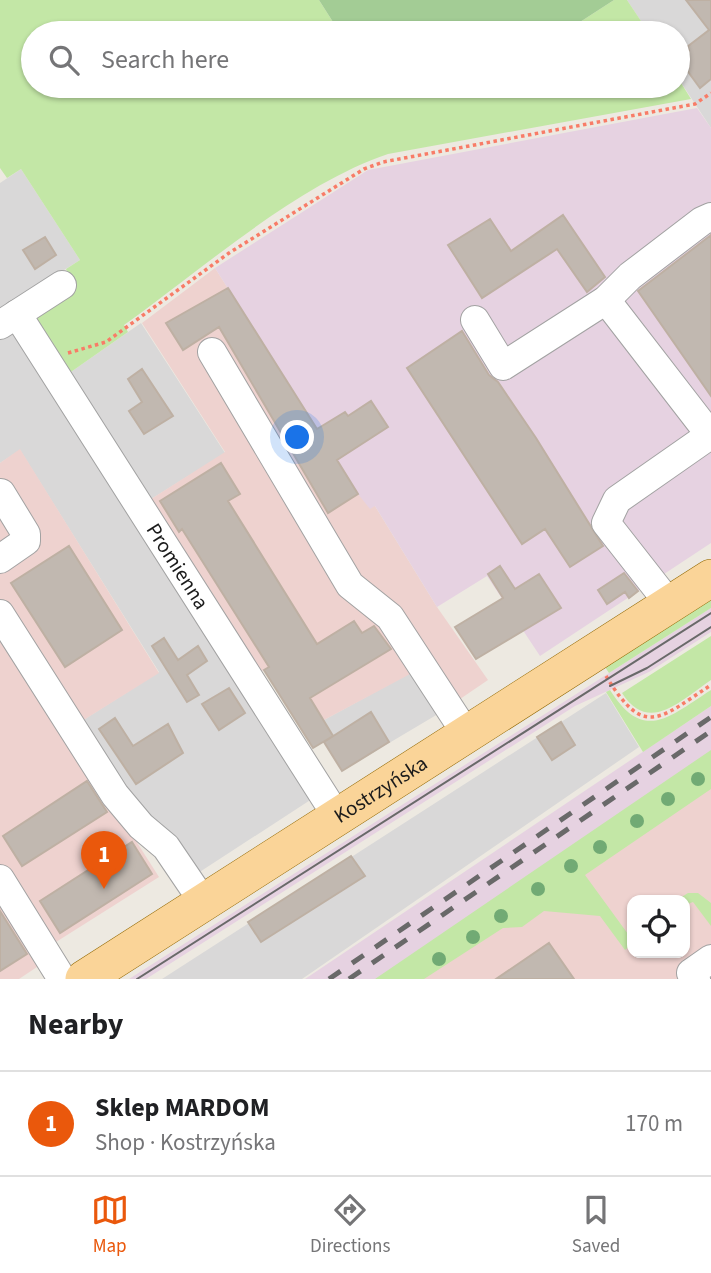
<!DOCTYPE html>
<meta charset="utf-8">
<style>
body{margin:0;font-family:"Source Sans 3",sans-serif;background:#f6f6f6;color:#202124}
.controls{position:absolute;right:21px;bottom:21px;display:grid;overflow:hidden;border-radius:14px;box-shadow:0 2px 5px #0004}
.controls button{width:63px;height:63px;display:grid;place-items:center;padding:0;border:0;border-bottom:2px solid #e0e0e0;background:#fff;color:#202124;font:35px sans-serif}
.you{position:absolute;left:298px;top:438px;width:24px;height:24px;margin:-18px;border:5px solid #fff;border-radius:50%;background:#1a73e8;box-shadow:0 0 0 10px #1a73e833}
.badge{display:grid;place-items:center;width:46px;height:46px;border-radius:50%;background:#ea580c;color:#fff;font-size:23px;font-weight:700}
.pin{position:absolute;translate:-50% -58px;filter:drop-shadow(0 2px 4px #0008)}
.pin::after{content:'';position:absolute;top:37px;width:24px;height:21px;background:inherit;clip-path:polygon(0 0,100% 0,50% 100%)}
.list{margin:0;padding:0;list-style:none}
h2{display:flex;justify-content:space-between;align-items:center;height:91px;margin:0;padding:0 28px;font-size:30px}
h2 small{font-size:23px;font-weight:400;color:#757577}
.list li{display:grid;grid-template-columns:46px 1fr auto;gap:21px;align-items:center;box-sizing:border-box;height:105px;padding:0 28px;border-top:2px solid #e0e0e0}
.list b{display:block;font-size:26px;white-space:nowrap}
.list p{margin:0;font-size:23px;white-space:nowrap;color:#757577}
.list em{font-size:23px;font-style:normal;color:#757577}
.icon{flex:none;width:38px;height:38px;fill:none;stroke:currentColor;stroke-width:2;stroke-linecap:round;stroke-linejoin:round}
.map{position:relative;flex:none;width:711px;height:979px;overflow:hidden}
.search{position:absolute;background:#fff;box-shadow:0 2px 5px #0004;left:21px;right:21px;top:21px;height:77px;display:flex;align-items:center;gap:18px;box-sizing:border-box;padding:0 24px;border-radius:38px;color:#757577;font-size:26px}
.sheet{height:196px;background:#fff}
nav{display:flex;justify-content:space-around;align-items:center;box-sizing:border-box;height:98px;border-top:2px solid #e0e0e0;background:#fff;font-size:19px;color:#757577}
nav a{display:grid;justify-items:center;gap:4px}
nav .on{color:#ea580c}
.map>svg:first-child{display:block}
</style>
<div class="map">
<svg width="711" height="979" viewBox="0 0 711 979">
<rect width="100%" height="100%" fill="#ede9e1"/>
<path fill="#d9d8d8" d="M627,0h84v128l-33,-50v-45h-29z
M21,169l59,91 -80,50v-127z
M141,323l84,130 -77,48 -80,-127z
M11,332l46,48 261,415 -123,80 -57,-65 -61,-86 82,-52 -139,-222 -20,13v-124z
M412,672l26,42 -96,57 -18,-30 9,-6 -9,-15z
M606,693l33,54 -337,232h-140z"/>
<path fill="#eed2cf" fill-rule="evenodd" d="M215,268l143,225 17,13 62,101 51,73 -50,34 -26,-41 -88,47 -39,-62 -27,15 -110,-172 77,-49 -83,-129z
M20,449l139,224 -93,58 93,146 -122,77 6,9 -24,16h-19v-516z
M711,761v218h-312zM632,900h53v53h-53z"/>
<path fill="#e6d2e1" d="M697,108l14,20v415l-171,113 -53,-80 -50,31 -62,-101 -5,3 -12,-15 -143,-226 153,-98z
M711,608v24l-62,40 -74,34 -429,273h-17z
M711,706v55l-312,218h-94z"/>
<path fill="#c3e7a6" d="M0,0h319l21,33h-307v53h339l6,10 44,-10h256v-8l13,21 -303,55c-92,31 -185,115 -264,171l4,7 -60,42 -39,-62 44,-27 -7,-16 14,-9 -59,-91 -14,9 -7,-10z
M614,0h13l22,33h-86z
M711,595v13l-102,65 -6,-9z
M711,636v44c-30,20 -62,55 -89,13z
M610,690c34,54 60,26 101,0v16l-68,46 -37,-60z
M711,750v39l-126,86 43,59 4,-2v12l-7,6 -25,-34 -56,-5 -22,16 -19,1 -79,51h-49z
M688,893h10l13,10v23l-18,-24 -8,3v-5h-8z"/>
<path fill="#a3cc95" d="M319,0h295l-51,33h-223z
M372,86h50l-44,10z"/>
<path fill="#c1b8b0" stroke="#beb0a3" stroke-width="2" d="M686,0h25v79l-11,9 -22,-30 11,-8 -2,-3 22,-17z
M563,215l42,62 -18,15 -30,-43 -75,49 -34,-53 42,-26 21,32z
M711,235v161l-73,-105z
M45,237l11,18 -21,14 -12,-19z
M228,288l89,141 28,-17 3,4 23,-15 17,26 -51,33 21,34 -30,19 -109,-186 -36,23 -17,-27z
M462,331l27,44 9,7 38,56 67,108 -33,21 -25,-38 -23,15 -115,-176z
M142,369l31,47 -29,18 -15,-23 13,-9 -14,-23z
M221,463l19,31 -12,7 89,143 37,-23 8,12 12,-7 17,23 -81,49 23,38 -20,12 -49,-78 5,-3 -87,-138 -3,3 -19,-31z
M69,546l53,84 -57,37 -54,-84z
M500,566l15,23 24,-15 22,34 -85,51 -21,-32 48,-29 -15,-24z
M624,573l14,18 -9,7 -4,-6 -18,12 -9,-14z
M164,638l14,22 20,-14 9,15 -20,14 12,20 -12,7 -35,-56z
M229,688l16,25 -26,17 -17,-26z
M371,712l18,30 -47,29 -18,-29z
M115,718l18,28 35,-22 15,29 -47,31 -37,-55z
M561,722l14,23 -23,15 -15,-23z
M87,781l20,31 -85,54 -19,-30z
M132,842l20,32 -92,59 -20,-32z
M351,856l14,20 -104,66 -13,-20z
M0,911l27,43 -27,17z
M549,943l25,36h-78z"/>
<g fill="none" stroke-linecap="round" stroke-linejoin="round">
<defs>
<g id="minor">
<path d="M606,300l105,136"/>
<path id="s1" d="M17,314l321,504"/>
<path d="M475,320l28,46 103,-66 24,-24 72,-55 9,-4"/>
<path d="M0,325l62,-40"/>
<path d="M212,352l138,233 40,32 77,118"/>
<path d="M0,559l26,-18v-7l-25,-41"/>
<path d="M671,606l-65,-83 11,-23 93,-65"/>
<path d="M0,614l115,181 26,31 25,21 38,56"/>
<path d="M0,879l62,100"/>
<path d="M696,979l-5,-6 20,-14"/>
</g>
<g id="major">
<path id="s2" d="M84,979l627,-401"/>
</g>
</defs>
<use href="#minor" stroke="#a2a2a2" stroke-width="30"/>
<use href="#major" stroke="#916802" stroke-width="38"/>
<path stroke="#f87c67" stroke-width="3.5" stroke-dasharray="3.5 3.5" stroke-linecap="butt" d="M68,353l38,-11 123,-89 135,-84 19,-7 312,-58 16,-11
M606,676c38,63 53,43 105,9"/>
<use href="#minor" stroke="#fff" stroke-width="28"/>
<use href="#major" stroke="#fad498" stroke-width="37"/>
<path stroke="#696969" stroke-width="2" d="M610,686l37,-18 64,-41
M137,979l574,-366"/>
<path stroke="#696969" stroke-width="5" stroke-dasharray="14 14" stroke-linecap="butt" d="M329,979l382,-262
M349,979l362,-248"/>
</g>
<g fill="#71aa74">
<circle cx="698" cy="779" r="7"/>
<circle cx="668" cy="799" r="7"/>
<circle cx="637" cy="821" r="7"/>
<circle cx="600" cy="847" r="7"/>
<circle cx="571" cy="866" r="7"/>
<circle cx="538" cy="889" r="7"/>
<circle cx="501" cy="916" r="7"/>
<circle cx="473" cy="937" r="7"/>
<circle cx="439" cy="959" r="7"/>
</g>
<g text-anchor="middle" stroke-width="7" stroke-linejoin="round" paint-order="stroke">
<g font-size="21" fill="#1b1b1b" stroke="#fff">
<text dy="7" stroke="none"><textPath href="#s1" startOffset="299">Promienna</textPath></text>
<text dy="7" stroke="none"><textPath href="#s2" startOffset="352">Kostrzyńska</textPath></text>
</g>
</g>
</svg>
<div class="controls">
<button><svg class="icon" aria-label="locate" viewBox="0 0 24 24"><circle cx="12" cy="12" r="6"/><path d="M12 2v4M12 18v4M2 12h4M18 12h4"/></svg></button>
</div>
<div class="you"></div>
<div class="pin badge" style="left:104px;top:889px">1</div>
<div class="search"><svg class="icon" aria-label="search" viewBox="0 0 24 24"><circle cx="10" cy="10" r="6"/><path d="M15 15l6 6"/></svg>Search here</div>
</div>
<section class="sheet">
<h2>Nearby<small></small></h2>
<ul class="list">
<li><span class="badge">1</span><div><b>Sklep MARDOM</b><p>Shop · Kostrzyńska</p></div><em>170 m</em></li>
</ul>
</section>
<nav>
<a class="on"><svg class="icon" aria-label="map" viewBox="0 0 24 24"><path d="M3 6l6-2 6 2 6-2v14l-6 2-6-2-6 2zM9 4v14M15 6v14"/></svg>Map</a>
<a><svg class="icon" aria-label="directions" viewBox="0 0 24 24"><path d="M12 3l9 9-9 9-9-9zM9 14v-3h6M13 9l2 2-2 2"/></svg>Directions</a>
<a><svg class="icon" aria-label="saved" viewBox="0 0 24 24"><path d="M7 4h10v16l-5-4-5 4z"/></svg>Saved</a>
</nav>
